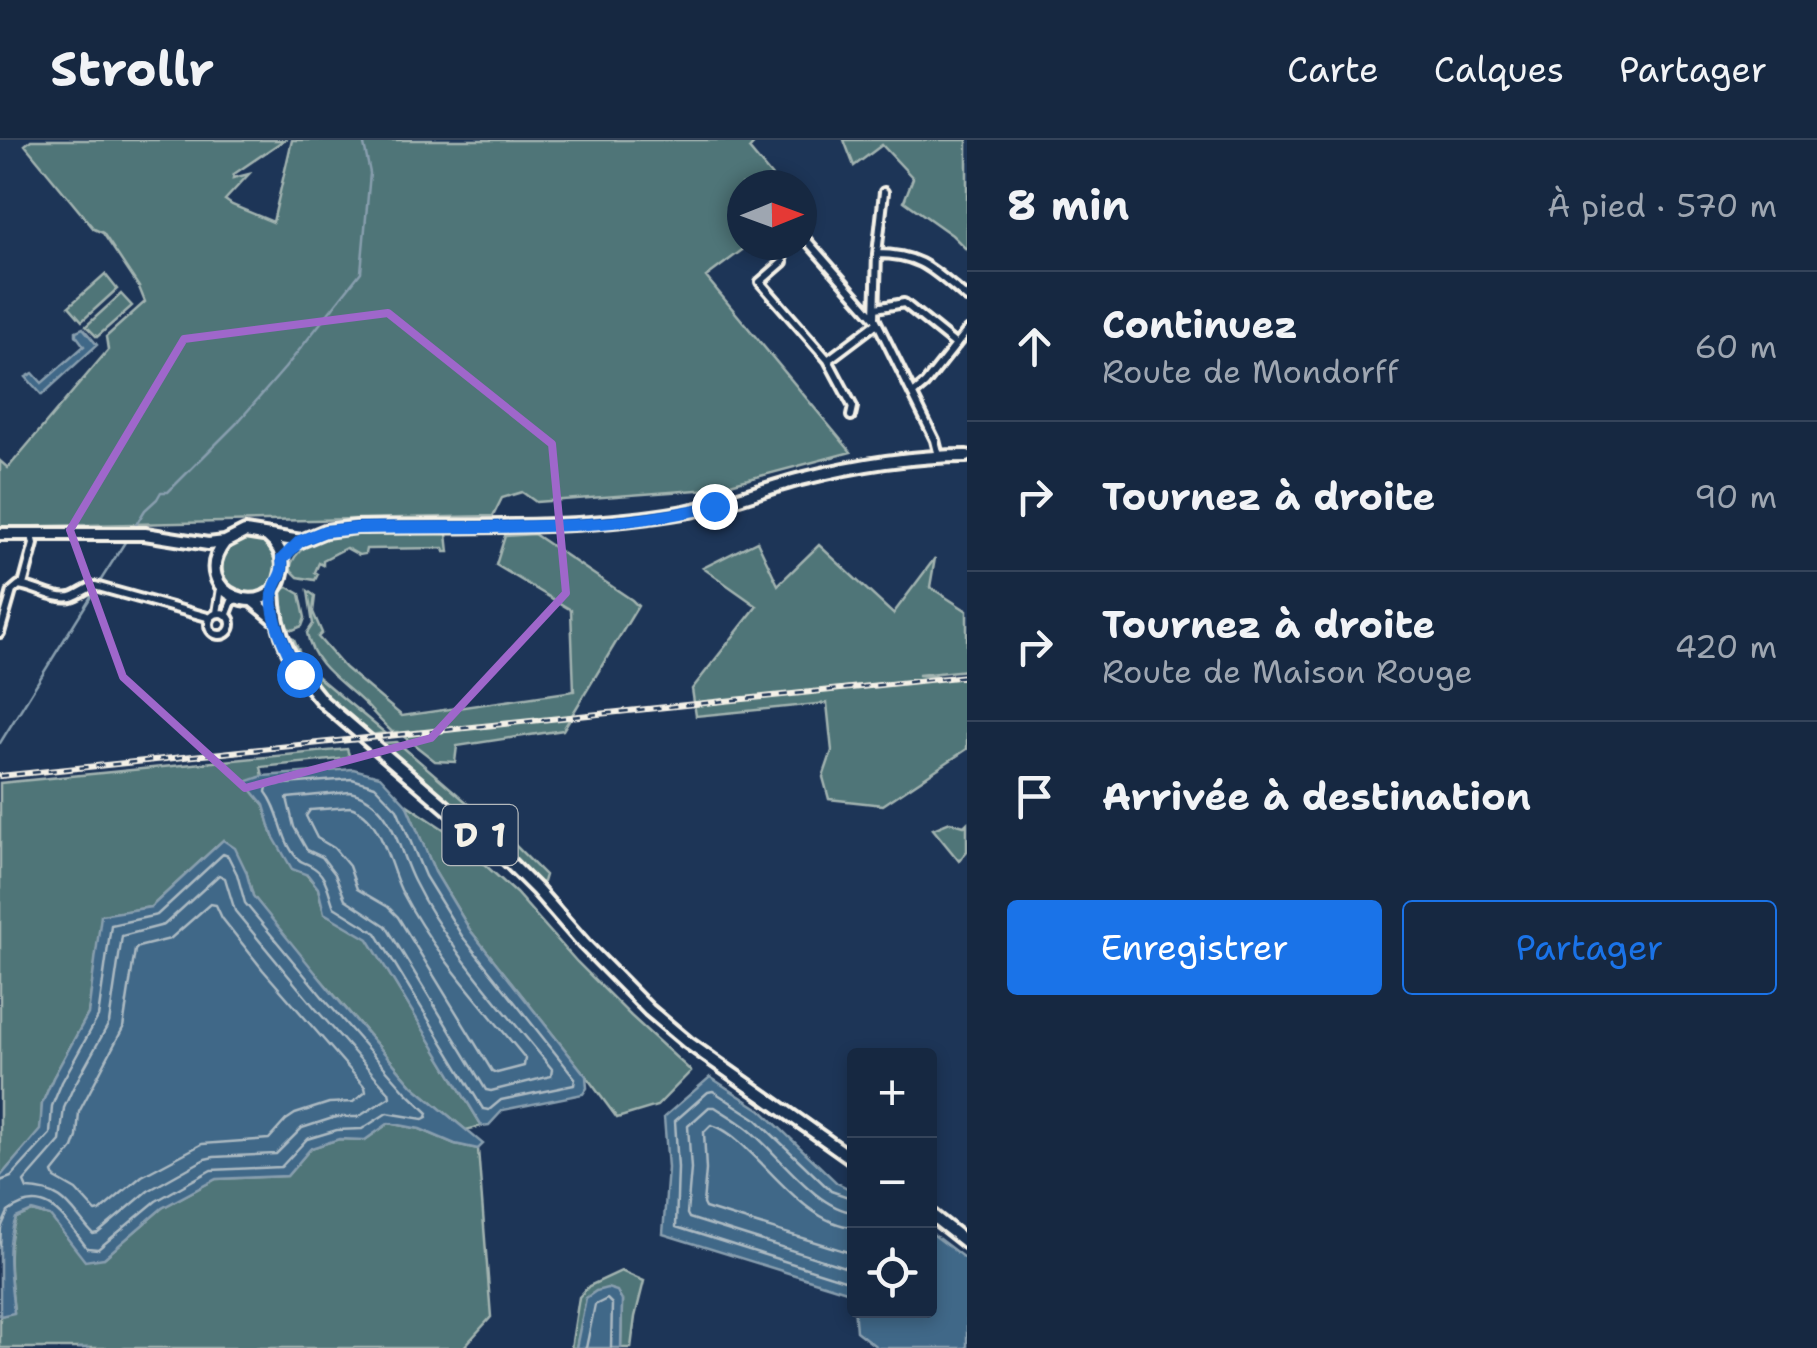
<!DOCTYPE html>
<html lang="fr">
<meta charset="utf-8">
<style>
body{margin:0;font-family:"Shantell Sans",sans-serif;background:#23344c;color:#f1f3f6}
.controls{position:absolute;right:30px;bottom:30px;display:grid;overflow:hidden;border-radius:10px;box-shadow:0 5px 15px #0003}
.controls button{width:90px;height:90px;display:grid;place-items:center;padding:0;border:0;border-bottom:2px solid #35445a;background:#162841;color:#f1f3f6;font:50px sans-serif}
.compass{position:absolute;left:727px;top:30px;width:90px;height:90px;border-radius:50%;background:#162841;box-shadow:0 5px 15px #0003;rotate:89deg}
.stop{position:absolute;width:30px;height:30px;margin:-22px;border:8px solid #1a73e8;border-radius:50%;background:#fff}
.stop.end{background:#1a73e8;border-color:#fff;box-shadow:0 2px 10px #0008}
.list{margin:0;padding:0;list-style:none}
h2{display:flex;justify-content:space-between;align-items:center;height:130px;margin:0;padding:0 40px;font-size:42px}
h2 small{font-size:32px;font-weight:400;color:#9ea6b1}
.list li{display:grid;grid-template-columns:65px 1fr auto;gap:30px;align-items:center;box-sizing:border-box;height:150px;padding:0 40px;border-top:2px solid #35445a}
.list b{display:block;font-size:38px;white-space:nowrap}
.list p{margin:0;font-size:32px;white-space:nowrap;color:#9ea6b1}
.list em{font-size:32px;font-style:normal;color:#9ea6b1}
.actions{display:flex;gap:20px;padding:30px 40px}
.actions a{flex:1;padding:22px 0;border:2px solid #1a73e8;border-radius:10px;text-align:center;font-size:35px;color:#1a73e8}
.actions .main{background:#1a73e8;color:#fff}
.icon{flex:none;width:55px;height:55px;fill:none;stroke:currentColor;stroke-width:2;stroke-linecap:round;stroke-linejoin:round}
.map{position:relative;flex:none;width:967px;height:1208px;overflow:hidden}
header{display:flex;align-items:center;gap:60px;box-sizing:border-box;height:140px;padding:0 50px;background:#162841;border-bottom:2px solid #35445a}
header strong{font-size:48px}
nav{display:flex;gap:55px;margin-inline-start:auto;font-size:35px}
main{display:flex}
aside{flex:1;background:#162841}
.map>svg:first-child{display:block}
</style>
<header>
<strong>Strollr</strong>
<nav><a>Carte</a><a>Calques</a><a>Partager</a></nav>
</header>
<main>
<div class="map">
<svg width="967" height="1208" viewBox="0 0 967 1208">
<rect width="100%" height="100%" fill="#1d3557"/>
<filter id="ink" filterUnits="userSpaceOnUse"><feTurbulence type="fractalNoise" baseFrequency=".01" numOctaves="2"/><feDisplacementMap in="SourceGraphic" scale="20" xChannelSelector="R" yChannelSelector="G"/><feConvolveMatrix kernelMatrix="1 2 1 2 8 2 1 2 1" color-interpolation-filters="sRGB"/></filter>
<g filter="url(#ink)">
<path fill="#4f7578" stroke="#a2b3b0" stroke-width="2.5" d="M31,0h253l-50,34 -1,4 16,-4 -24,26 7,5 41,17 19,-82h465l-8,9 30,36h-37v60h7l-43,32 145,175 -140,37 -175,13 -14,-10 -20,6 -9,18 -493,11v-66l8,7 100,-118 -2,-13 39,-35 -6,-15 -36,-54 -9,-4 -69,-84z
M844,0h123v110l-15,-15 -48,-34 9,-23 -31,-33 -28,21z
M105,134l12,15 -35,32 -13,-15z
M121,154l11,12 -35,31 -11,-11z
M444,390l3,4 2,18h-4l-1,-4 -78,1 -1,5 -6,1 -13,-7 -23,12v5l-4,-2 -4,9 3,2 -3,6 -17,-3 -8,-8c9,-48 116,-39 154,-39z
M534,394l98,66 6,6 -75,124 -106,16 -2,16 -20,-1 -37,-29h-6c-8,-8 -16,-16 -23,-24 -23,-25 -55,-39 -62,-75l6,-9 -5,-33 7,5 -2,16 9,21 -4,4 27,31 57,48 172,-25 -3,-81 -75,-45 9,-29z
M245,397c25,3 27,5 37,29l-13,25 -28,5c-4,-3 -10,-6 -14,-10 -17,-19 -1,-42 18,-49z
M757,401l21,44 41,-40 74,69 42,-56 -5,29 37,24v59l-49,5 49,4v70l-84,56 -54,-6 -6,-22 9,-26 -5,-48 -131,13 -4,-27 65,-83 -54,-38z
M288,447l12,7 5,24 -3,8 -9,4 -10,-4 -6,-29 5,-7z
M287,497l7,2 10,24 9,10 72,60 -15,2c-38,-31 -64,-51 -83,-98z
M397,602l111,96 37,37 -2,7 -3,1 -23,-24 -136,-116z
M347,609l3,9 -89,9 2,9 -17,7 18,22 9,31 45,52 6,25 44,25 114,188 -16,4 -53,-44 -121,-140 -39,-50 -7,-25 -23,-31 -72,67 -49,8 -14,99 -35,64 -11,26 -1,26 -41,47v-394z
M406,664l45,30 65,59 61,69 54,54 60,55 -34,35 -40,12 -31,-42 -116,-146 -35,-58z
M950,682l14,4 3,-3v28l-8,10 -26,-32z
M389,983l31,6 35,15 23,5 13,168 -28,31h-463v-32l14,-4c-3,-31 -9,-64 2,-94l16,-7 18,5 54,42 58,-50 54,-29 71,-3 24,-28 28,-9 26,1z
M621,1131l23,10 -9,36 -4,31h-10l1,-47 -35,-3 -11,50h-5l8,-51 10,-11z"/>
<path fill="#406788" stroke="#889eae" stroke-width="2.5" d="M83,188l14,17 -55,50 -16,-18 7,-4 9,10 42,-37 -8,-11v-4z
M353,629l27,7 26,28 29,68 35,58 116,146 1,12 -4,6 -80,16 -14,15 -7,1 -114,-187 -44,-26 -6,-25 -10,-13 -16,-6 -19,-33 -9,-31 -19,-23 18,-6z
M223,700l12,8 11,23 7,25 79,97 81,93 70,58 -5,5 -23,-5 -35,-15 -31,-6 -24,17 -26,-1 -28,9 -24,28 -71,3 -54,29 -58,50 -19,3 -35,-45 -18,-5 -16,7c-12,30 -5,63 -2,95l-14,3v-139l40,-47 2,-26 11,-26 35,-64 13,-99 50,-8z
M710,937l51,33 76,73 17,8v119h75l1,-78 37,28v88h-89l-22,-17 -3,-38 -190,-59 5,-66 -4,-51z
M607,1148l10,3 5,10 -1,47h-45l10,-50 10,-7z"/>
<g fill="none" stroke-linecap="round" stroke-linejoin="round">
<path stroke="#acbac2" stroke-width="2.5" d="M352,639l23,7 22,23 28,67 37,60 113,142 -1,7 -73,15 -12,10 -6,-1 -107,-176 -42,-26c-6,-15 -7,-33 -23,-41 -8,-5 -8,-2 -14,-8 -17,-19 -16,-47 -31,-66l1,-5 4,-2z
M350,652c43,10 47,55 64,89 34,69 90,128 138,188l-1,7 -60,15 -5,-1 -100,-164 -41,-27 -10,-25 -13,-17 -15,-7 -13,-23 -7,-29z
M350,667c32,9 38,56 51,83 32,62 80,114 124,168l-1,8 -27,7 -5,-2 -94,-154 -10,-10 -31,-18 -8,-23 -15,-18 -17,-10 -11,-22 4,-6z
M219,735l6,3 10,33 80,97 74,84 1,5 -32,20h-22l-34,11 -26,26 -62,3 -9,2 -57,32 -50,42 -5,1c-23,-25 -27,-44 -66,-45l-3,-7 36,-41 4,-33 9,-20 36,-65 13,-87 42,-11z
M210,764l6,1 6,13 41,52 102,117 1,5 -13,10 -24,1 -34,11 -9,6 -17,19 -67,5 -60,32 -42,35 -4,1 -20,-22 -21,-12 -2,-5 20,-25 4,-11 2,-25 44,-84 12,-78 3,-3 32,-8z
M0,1041l11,-4 39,-43 2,-28 10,-24 36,-65 13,-92 46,-10 66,-61 5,2 9,18 8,29 80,97 81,92 22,21 -1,4 -4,2 -36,-6 -25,16 -25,1 -30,9 -26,28 -70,3 -55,31 -58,48 -11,-1c-22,-28 -40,-64 -79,-36l-7,16 -1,17
M854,1059l-23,-8 -76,-73 -42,-27 -5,1 -33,29 3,47 -2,59 178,56
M854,1072c-38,-3 -76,-59 -106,-83 -10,-8 -22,-15 -33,-22h-6l-21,19 3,43 -4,45 2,4 165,52
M854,1087c-41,-2 -76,-49 -105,-76 -11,-11 -24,-23 -38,-26l-7,7 2,38 -3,34 2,4 149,46
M586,1208l9,-43 12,-6 5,5 -1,44"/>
<path stroke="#889eae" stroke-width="2.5" d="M134,388l11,-18 12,-11 4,-7h7l69,-69 48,-55 76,-96 9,-99 -7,-33
M99,443l28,-44
M0,603l95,-153
M79,1208h10"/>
<defs>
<path id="minor" d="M802,95l73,83 60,122 4,16
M877,114c45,0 57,17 90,44
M783,122l-23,20 68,78
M876,168l28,-5 52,42
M875,177l2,-63 7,-62
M913,254l12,-10 42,-53
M851,276l2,-9 -25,-47 49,-37
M23,445l11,-41 -2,-9
M209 484a11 11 0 1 1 22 0a11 11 0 1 1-22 0Z
M217,473l4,-25
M227,474l5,-13 6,-2
M0,493l12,-42 7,-6c16,2 36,15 52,12 8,-2 15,-9 24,-11l116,32"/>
<path id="primary" d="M0,394h145l63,10 17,-2 20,-10 56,9 24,-10 32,-4c109,-2 220,4 327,-15 41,-7 78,-23 117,-33 55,-14 110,-23 166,-23
M225,402c-40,51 48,84 57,30 3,-14 -3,-26 -14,-35
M274,450c1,45 19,77 48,111l180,154 35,35 47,54 65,66 38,32 167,118
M252,460l23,19
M929,1073l38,30"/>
</defs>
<use href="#minor" stroke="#f4f1e8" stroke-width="14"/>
<use href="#primary" stroke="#f4f1e8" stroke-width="18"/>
<use href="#minor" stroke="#1d3557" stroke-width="6"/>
<use href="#primary" stroke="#1d3557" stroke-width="10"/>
<defs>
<path id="rail" d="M0,636l967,-100"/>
</defs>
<use href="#rail" stroke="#f4f1e8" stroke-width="6"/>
<use href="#rail" stroke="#1d3557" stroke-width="2.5" stroke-dasharray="8" stroke-linecap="butt"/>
</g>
</g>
<g fill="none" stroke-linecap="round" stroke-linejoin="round" filter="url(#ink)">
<path stroke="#1a73e8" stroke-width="12" d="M299,534c-11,-20 -32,-61 -25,-84 4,-14 10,-15 8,-31l18,-18 25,-10 32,-3c118,-3 241,6 357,-22"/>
</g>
<path fill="none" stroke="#9f67cb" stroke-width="8" stroke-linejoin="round" d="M388,173l164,131 14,149 -135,145 -186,50 -122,-111 -53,-147 114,-191z"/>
<g text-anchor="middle" stroke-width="9" stroke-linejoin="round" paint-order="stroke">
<rect fill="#1d3557" stroke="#b4b9bc" stroke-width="2.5" x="442.5" y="665" width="75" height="60" rx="8"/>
<g font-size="35" font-weight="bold" fill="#f4f1e8">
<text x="480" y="707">D 1</text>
</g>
</g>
</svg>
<div class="controls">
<button>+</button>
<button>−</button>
<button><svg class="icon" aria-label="locate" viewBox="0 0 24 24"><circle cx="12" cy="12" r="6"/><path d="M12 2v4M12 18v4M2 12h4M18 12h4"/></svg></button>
</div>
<svg class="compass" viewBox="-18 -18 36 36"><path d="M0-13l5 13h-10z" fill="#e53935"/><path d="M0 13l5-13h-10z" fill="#9ea6b1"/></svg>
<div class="stop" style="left:299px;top:534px"></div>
<div class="stop end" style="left:714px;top:366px"></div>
</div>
<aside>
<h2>8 min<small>À pied · 570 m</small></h2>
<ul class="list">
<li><svg class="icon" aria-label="ahead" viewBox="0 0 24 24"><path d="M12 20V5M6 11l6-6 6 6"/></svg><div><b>Continuez</b><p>Route de Mondorff</p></div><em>60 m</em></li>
<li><svg class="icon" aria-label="right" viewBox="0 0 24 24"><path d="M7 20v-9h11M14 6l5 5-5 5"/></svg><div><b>Tournez à droite</b></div><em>90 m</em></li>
<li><svg class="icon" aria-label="right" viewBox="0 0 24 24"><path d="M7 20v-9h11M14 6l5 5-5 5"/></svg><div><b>Tournez à droite</b><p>Route de Maison Rouge</p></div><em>420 m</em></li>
<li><svg class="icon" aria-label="arrive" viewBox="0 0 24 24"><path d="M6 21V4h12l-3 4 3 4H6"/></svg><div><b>Arrivée à destination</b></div></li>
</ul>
<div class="actions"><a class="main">Enregistrer</a><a>Partager</a></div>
</aside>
</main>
